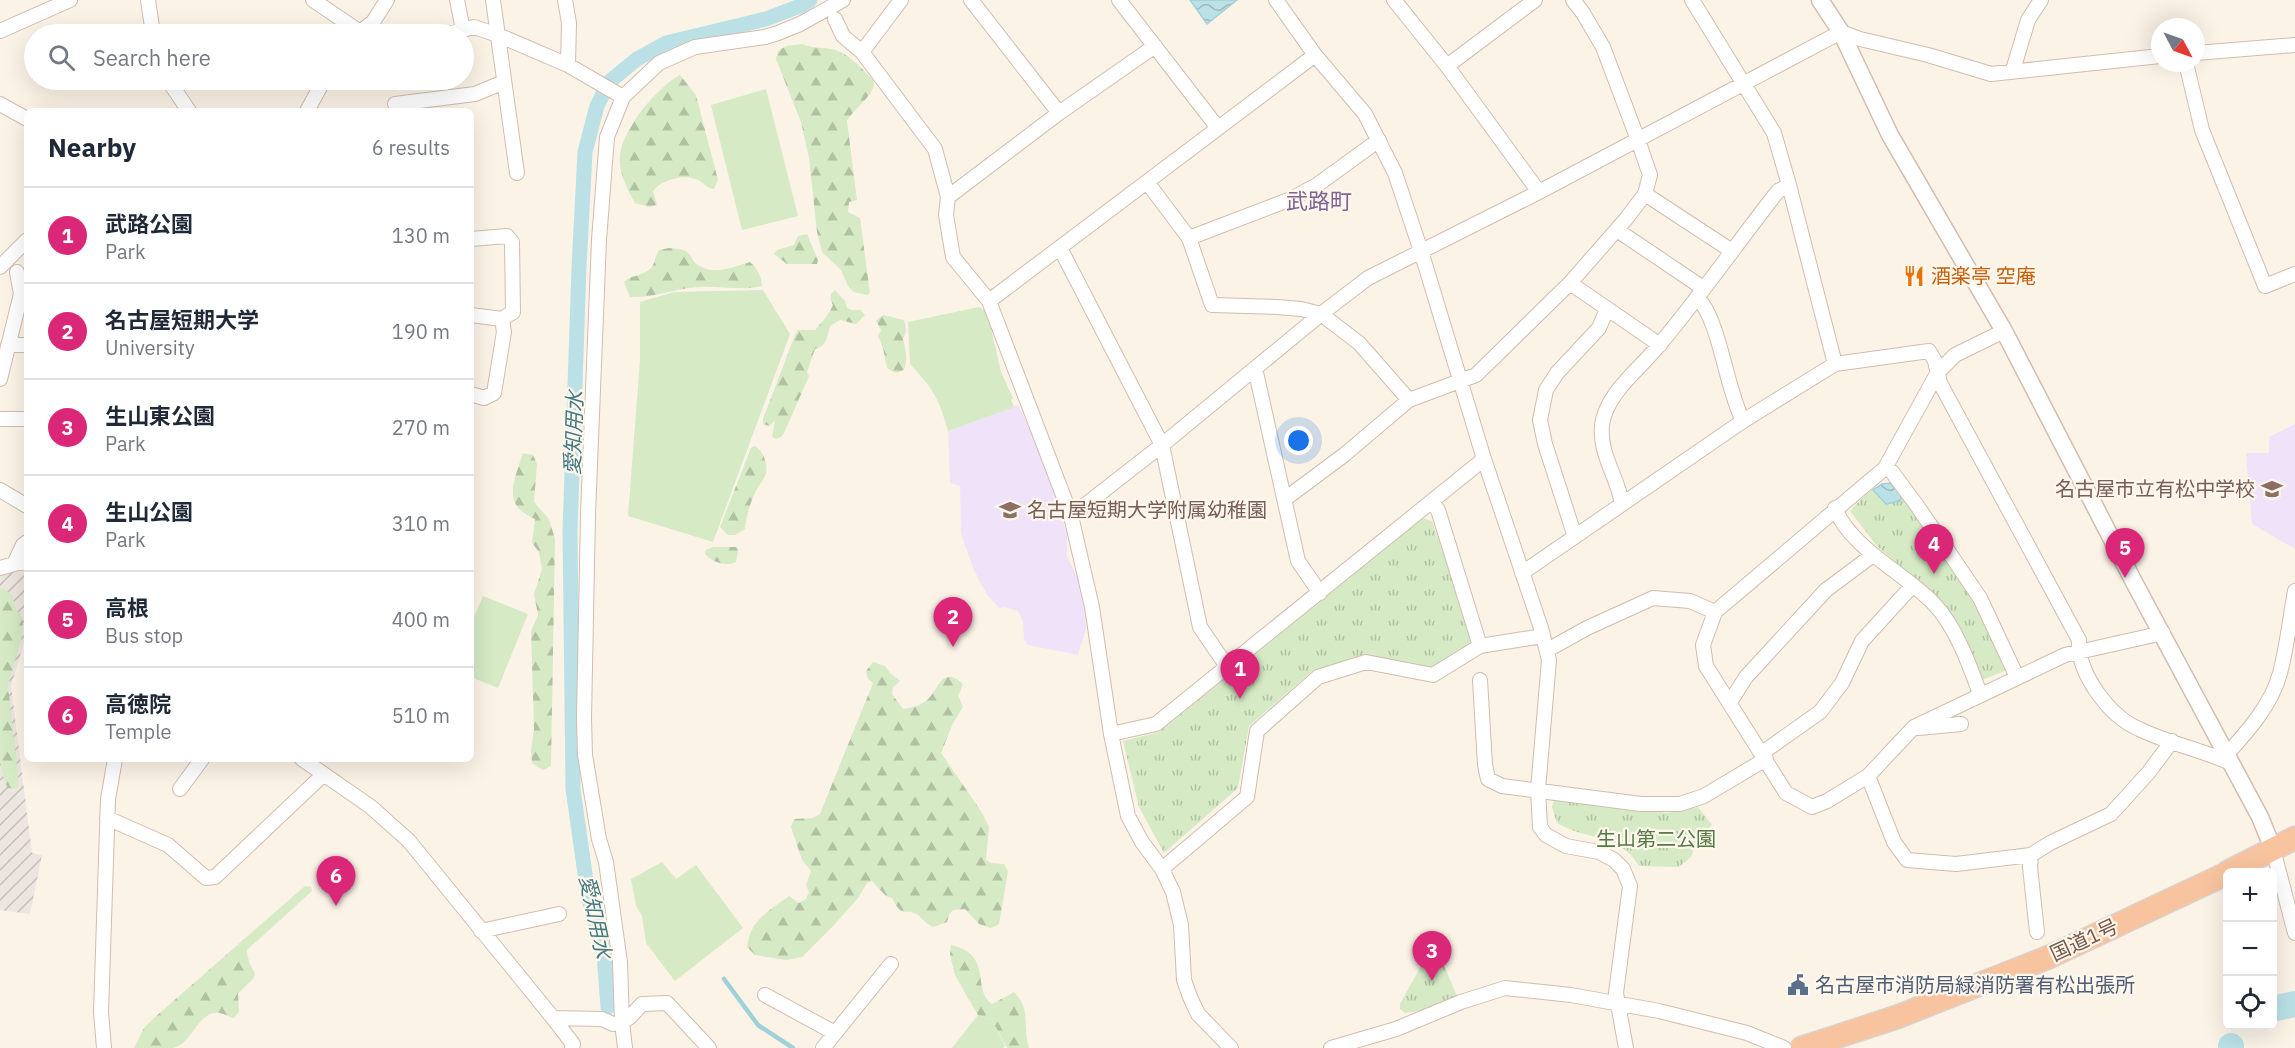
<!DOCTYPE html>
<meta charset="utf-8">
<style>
body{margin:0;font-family:"IBM Plex Sans","Noto Sans JP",sans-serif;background:#f2f2f3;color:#1f2937}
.controls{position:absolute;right:18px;bottom:18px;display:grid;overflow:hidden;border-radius:9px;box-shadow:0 6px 24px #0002}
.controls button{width:54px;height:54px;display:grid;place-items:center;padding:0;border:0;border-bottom:2px solid #e0e1e3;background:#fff;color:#1f2937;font:30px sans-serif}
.compass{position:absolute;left:2151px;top:18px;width:54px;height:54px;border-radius:50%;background:#fff;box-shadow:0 6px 24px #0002;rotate:131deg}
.you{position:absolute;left:1299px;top:441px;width:21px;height:21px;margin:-15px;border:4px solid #fff;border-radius:50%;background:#1a73e8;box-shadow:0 0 0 9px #1a73e833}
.badge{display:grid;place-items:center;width:39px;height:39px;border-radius:50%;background:#db2777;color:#fff;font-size:20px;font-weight:700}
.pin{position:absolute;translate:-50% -50px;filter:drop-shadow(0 2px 3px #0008)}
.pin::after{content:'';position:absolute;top:32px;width:21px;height:18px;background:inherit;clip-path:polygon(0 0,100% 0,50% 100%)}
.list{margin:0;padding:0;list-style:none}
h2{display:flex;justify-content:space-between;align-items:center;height:78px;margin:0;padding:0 24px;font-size:26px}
h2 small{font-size:20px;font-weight:400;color:#747a83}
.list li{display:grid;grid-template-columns:39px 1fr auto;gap:18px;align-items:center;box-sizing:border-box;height:96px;padding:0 24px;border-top:2px solid #e0e1e3}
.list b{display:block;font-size:22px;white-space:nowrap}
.list p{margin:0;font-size:20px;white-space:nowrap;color:#747a83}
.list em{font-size:20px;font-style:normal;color:#747a83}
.icon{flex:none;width:33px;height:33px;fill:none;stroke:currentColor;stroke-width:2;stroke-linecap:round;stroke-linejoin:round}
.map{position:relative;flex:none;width:2295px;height:1048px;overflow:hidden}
.search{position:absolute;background:#fff;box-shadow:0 6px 24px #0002;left:24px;top:24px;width:450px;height:66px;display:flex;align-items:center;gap:15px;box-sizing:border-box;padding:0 21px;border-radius:33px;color:#747a83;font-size:22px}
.panel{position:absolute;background:#fff;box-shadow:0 6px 24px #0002;left:24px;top:108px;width:450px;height:654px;border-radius:9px}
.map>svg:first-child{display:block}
</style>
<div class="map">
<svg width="2295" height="1048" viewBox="0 0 2295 1048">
<defs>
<pattern id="industrial-furrows" width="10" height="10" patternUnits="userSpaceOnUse" patternTransform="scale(1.5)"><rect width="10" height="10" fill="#ede6e0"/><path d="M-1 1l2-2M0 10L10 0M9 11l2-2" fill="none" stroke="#c5bdb8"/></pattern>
<pattern id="forest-firs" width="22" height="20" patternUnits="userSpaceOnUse" patternTransform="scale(1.5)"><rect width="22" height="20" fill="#d5eac5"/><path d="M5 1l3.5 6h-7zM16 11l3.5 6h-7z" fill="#b1c1a2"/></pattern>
<pattern id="park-tufts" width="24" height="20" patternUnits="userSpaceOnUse" patternTransform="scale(1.5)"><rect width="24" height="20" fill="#d5eac5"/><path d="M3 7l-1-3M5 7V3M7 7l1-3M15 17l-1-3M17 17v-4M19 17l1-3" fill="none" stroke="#b1c1a2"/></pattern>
<pattern id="water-waves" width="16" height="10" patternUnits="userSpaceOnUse" patternTransform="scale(1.5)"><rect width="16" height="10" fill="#bbe1e6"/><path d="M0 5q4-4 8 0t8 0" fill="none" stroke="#9db9bc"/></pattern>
</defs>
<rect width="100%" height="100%" fill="#fcf3e7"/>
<path fill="url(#industrial-furrows)" d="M24,570l3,15v48l-16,53 21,167 10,2 -12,59 -30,-4v-335z"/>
<path fill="#f0e3f9" d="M1018,405l24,48 25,81v22l18,38 1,35 -8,26 -50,-10 -4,-5 -1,-19 -5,-10 -14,-4 -4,2 -13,-14 -14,-27 -12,-35 -1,-47 -10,-3 -2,-52z
M2295,424v125l-43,-25 -6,-71h23v-16z"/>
<path fill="#d5eac5" d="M766,89l32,127 -56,14 -31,-125z
M763,290l27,44 -77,208 -85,-26 12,-155v-59l34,-10z
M979,307l8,4 14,61 12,26 -2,2 3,7 -66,24c-9,-33 -15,-42 -38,-67l-2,-42z
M483,596l45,18 -30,74 -27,-11v-53z
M662,862l14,17 20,-14 47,63 -68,53 -29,-38 -4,-27 -6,-10 -5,-27z
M978,1015l14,5 13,26 -2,2h-51z"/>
<path fill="url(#forest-firs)" d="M802,44c14,5 17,3 29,5 16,2 32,21 43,32 1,15 -20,27 -27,40l10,79 -8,2 -1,10 12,6 10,75 -3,2 -13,-3 -6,-6 -7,-16 -19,-18 -5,-20 -8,-74 -8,-36 -25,-63 2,-8 8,-5z
M680,75l16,20 22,85 -4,9c-8,-1 -10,-6 -16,-9 -14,-7 -37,0 -45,11l4,14 -8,2 -14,-4c-7,-13 -14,-25 -15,-39 -4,-29 36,-76 60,-89z
M807,234l11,26 -1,4h-30l-13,-10 3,-4 17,-5 4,-9z
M669,248c8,1 16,0 21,7 1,2 4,7 5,8 17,14 38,4 55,-1 8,7 11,14 12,24 -20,5 -41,0 -62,1 -24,1 -46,11 -70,10l-6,-15c7,-8 19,-5 27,-14 4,-4 4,-12 8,-18z
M835,290l10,11 2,7 5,2h8l5,5 -9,9 -16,-4 -10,6c-3,11 -3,20 -15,23l-8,23 2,4 -24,55 -3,5 -6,3 -4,-2 3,-16 -6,5 -6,-2v-5l32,-84 3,-5h17c5,-5 16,-19 18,-25 -3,-6 -4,-10 2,-15z
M883,315l21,5c2,7 3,12 -1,19 3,12 5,19 1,31l-8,3 -9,-5 -4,-20 -5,-12 3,-6 -5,-9z
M755,446c9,5 14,21 10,30 -3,7 -9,13 -12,21 -4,10 -7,21 -8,32l-10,6h-7l-8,-8 31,-79z
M523,453l10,2 4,9 -3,38 15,17 6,20 -4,227 -8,4 -11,-7 -1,-12 3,-22 -3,-98 7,-16 -4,-21 8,-25 -3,-17 -7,-9 3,-24c-34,-14 -21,-38 -12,-66z
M713,547h23l2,3 -2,12c-10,5 -24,0 -31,-8l1,-4z
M0,587l13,8 3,16 5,3 2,8 -1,14 -14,50 11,98 -3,5 -8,-1 -4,-7 -4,-23z
M873,662l12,4 5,7 10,8 -7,6 -1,7 11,15c8,-1 16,-3 23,-8 13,-10 15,-37 37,-17l-5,12 5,11 -10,16 -12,30 40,58 8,16 -3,33 5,3 13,1 4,7 -9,53 -8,4 -12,-4 -14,-15 -12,1 -4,5 -2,7 -14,5c-7,-3 -10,-8 -15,-12 -15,-9 -14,6 -26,-17l-6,-2 -14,-15 -5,2 -9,15 -24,27 -32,32 -16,3 -31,-5 -8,-8c3,-27 22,-36 42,-51l10,7 7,-4 3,-7 -3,-7 5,-14 -9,-11 -11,-33 3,-8 19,-1 7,-4 53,-131 -5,-4 -2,-8z
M305,886l6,1 1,4 -65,59c2,29 21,17 -9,43l1,19 -5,6c-5,-1 -9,-4 -14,-5 -22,-4 -26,30 -47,35 -12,0 -27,0 -39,0l10,-20 10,-10z
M951,945c43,10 20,44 41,59l22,-12c18,18 8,34 15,56h-22l-15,-28 -14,-5 -23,-40 -5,-20z"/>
<path fill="url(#park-tufts)" d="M1890,483l12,12 75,106 30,69 -25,10 -31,-66 -27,-27 -48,-42 -26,-34c11,-11 23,-27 40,-28z
M1423,518l9,3 41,115 -1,7 -39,25 -70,-13 -51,16 -63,55 -11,62 -74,65 -25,-46 -16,-66 36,-9z
M1554,800l113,13 31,-6 14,18 -13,12 -8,20 -12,10 -40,-1c-21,-35 -51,-24 -82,-43l-5,-16z
M1434,942l23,54 -37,15 -15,2 -5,-4v-5z"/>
<path fill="url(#water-waves)" stroke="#a1d1d8" stroke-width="1.5" d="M1190,0h47l-30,24z
M1890,483l12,12 -2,6 -14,3 -13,-14 9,-6z"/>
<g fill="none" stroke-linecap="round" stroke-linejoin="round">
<path stroke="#a1d1d8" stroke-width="4.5" d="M724,979l34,46 35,23"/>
<path stroke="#bbe1e6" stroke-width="15" d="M608,1007l-4,-53 -16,-59 -15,-106 -3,-258 9,-263 6,-116 12,-46 12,-24 28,-23 29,-16 100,-24 34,-13 10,-6"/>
<path stroke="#bbe1e6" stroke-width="26" d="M2272,1009l23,-5
M2231,1048v-2"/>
<defs>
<path id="minor" d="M148,0l5,34
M313,0l47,32
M457,0l6,30
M493,0l24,173
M565,0l4,23 -1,42
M901,0l-39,52 73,97 13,48 -2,18 7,42 36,44 82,215 21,91 19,127 45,-10 328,-265
M971,0l88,113
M1119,0l99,128
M1276,0l39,55 50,59 30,59 26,78 63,208 57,169 8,32 -11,130 2,37 6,8 20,11 33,6 15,8 9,9 7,17 -14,107 10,55
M1394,0l53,66 92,126
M1692,0l82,133 15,52 46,179
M835,19l8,17 19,16
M0,31l70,-31
M357,34l16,-12 14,-22
M447,34l27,-7 24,8 70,30 55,32
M2196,53l99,-8
M2186,63l16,67 63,156 30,-12
M1447,66l88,-66
M2013,70l15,-50 13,-20
M168,80l21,31
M0,104l27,15
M395,104l80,-10 29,-12
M307,111l17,-31
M1147,182l42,56 23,67 65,2 24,2 20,5 38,29 50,57
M1645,194l87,57
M948,197l111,-84 96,-67
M1617,230l86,58
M1189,238l102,-39 26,-14 62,-45
M471,239l36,-3 5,6 1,70 -11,7 2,13 -10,61 -10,5 -13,-4
M1060,248l102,197 38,182 28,41
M0,267l27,-27
M1570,283l90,62
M1697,297c23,23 29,92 46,124
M989,301l326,-246
M471,315l31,4
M2004,331l-49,24 -17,17 -53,96 -170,144 -12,33 3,21 80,127 26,14 15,-6 41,-25 46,-49 151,-72 98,-22
M8,345h19
M1255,368l43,193 22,32
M0,379l21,-85 -4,-22
M0,419h27
M1885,468l7,4 26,35 62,91 37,79
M0,490l27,16
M1285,499l59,-44 65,-55 67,-25 94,-92 56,-64 19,-25 5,-19 -12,-35 -35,-93 -20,-34 -10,-13
M1432,502l6,8 42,136
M1622,504c-4,-27 -23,-49 -20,-79 4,-32 39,-57 58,-81 41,-49 78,-102 118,-153l11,-6
M1835,508c15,40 71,66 99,96 21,21 36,62 46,90
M1071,516l91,-71 159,-131 47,-36 171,-86 302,-160 19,7 68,16 63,19 169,-18
M1575,537l-30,-93 -5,-24 6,-30 11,-17 42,-45 8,-19
M14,564l9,-19 4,-3
M0,568l21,-6 6,2
M1522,573l221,-152 92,-57 94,-13 6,10 5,22 139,257c-2,33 30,76 60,89 29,14 62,21 92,34
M1546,648l7,-1 34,-19 66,-30 37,3 25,11
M1480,680l5,85 3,14 14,7 139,18h39l24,-8 62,-37
M1730,702l16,-25 80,-87 47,-35
M1919,728l42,-4
M1111,734l17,82 14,26 20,27 11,23 8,33 3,55 6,17 8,17 33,34
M1762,753l58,-41 22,-29 20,-42 51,-56
M2227,754c21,-23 45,-50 53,-81 7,-26 10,-55 15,-82
M302,759l69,48 38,34 144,177 20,26 -1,4
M1868,776l26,66 13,18 49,4 75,-9 19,-12 61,-29 38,-42 23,-31
M180,789l22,-30
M107,818l61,27 38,33 9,-1 108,-102
M2273,849l22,84
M2031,855l-1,12 7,65
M1162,869l85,-72 10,-66 61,-54 48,-15 67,13 47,-29 63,-10
M481,931l78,-17
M765,995l70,38
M553,1018l49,1 11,5 9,-2 8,-5 12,-13 25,-1 42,45
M104,1048l-3,-36 7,-213 7,-40
M625,1048l-3,-26 -2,-60 -14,-100 -7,-23 -14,-84 -1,-37 4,-204 11,-274 8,-103 16,-40 36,-34 36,-16 70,-10 13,-4 22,-9 43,-24
M823,1048l68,-84
M1331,1048l65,-19 65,-27 44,-14 66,7 88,16 88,22 37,15"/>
<path id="tertiary" d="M1820,0l21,32 49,103 114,196 131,253 125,233 13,32"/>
<path id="trunk" d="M2228,872l67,-34
M1802,1048l95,-31 152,-60 179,-84"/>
</defs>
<use href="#minor" stroke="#d0bdaf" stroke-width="16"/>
<use href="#tertiary" stroke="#d0bdaf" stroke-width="19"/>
<use href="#trunk" stroke="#d9d1cd" stroke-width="25"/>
<use href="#minor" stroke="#fff" stroke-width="14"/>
<use href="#tertiary" stroke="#fff" stroke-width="16"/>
<use href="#trunk" stroke="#f8c49f" stroke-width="22"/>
</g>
<defs>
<symbol id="restaurant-bare" viewBox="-9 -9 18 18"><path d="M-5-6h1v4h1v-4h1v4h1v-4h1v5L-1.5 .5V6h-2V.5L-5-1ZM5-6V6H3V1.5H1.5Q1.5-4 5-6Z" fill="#e8710a" stroke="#fff7ed" stroke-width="2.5" paint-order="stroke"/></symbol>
<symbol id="school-bare" viewBox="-9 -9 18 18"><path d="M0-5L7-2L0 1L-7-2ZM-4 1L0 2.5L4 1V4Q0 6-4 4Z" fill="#8d6e63" stroke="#fff7ed" stroke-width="2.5" paint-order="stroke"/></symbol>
<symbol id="civic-bare" viewBox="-9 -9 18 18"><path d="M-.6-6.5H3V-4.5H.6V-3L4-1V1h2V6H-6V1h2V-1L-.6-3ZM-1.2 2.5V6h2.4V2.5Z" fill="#5c6f8a" stroke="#fff7ed" stroke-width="2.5" paint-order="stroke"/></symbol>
</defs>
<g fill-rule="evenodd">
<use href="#restaurant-bare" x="1899" y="261" width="30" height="30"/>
<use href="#school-bare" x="2257" y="474" width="30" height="30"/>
<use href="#school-bare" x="995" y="495" width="30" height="30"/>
<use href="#civic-bare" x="1783" y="970" width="30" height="30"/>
</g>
<g text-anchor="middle" stroke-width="4.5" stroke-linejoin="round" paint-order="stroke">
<g font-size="20" fill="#c56008" stroke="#fff7ed" text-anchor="start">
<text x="1931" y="283">酒楽亭 空庵</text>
</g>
<g font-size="20" fill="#785e54" stroke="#fff7ed" text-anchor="end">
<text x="2255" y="496">名古屋市立有松中学校</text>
<text x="1027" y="517" text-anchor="start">名古屋短期大学附属幼稚園</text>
</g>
<g font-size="20" fill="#557b42" stroke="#fff7ed">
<text x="1656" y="846">生山第二公園</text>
</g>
<g font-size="20" fill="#76594b" stroke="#fff7ed">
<text transform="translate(2084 940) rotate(-25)" y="7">国道1号</text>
</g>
<g font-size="20" fill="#4e5e75" stroke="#fff7ed" text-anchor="start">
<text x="1815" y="992">名古屋市消防局緑消防署有松出張所</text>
</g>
<g font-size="21" font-style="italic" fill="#427a82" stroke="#fff7ed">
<text transform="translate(574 433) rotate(-88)" y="7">愛知用水</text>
<text transform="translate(595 917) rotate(78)" y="7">愛知用水</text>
</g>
<g font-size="22" fill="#806392" stroke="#fff7ed">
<text x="1319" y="209">武路町</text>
</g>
</g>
</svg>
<div class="controls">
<button>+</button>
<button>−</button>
<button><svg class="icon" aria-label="locate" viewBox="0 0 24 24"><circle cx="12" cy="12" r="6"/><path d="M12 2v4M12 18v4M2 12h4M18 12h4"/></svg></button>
</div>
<svg class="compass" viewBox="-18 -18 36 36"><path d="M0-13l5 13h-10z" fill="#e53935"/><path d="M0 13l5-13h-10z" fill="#747a83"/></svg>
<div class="you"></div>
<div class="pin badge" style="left:1240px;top:699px">1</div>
<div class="pin badge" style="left:953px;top:647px">2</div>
<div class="pin badge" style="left:1432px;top:981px">3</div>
<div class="pin badge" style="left:1934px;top:574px">4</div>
<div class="pin badge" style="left:2125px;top:578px">5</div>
<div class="pin badge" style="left:336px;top:906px">6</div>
<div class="search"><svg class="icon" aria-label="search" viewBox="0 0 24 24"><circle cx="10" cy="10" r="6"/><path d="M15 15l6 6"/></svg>Search here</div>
<section class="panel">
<h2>Nearby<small>6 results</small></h2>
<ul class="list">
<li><span class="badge">1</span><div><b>武路公園</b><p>Park</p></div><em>130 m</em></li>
<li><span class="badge">2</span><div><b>名古屋短期大学</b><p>University</p></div><em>190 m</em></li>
<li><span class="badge">3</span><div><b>生山東公園</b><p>Park</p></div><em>270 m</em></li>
<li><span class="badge">4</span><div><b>生山公園</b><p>Park</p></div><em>310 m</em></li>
<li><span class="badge">5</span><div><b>高根</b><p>Bus stop</p></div><em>400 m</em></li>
<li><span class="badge">6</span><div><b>高徳院</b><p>Temple</p></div><em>510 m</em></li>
</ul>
</section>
</div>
